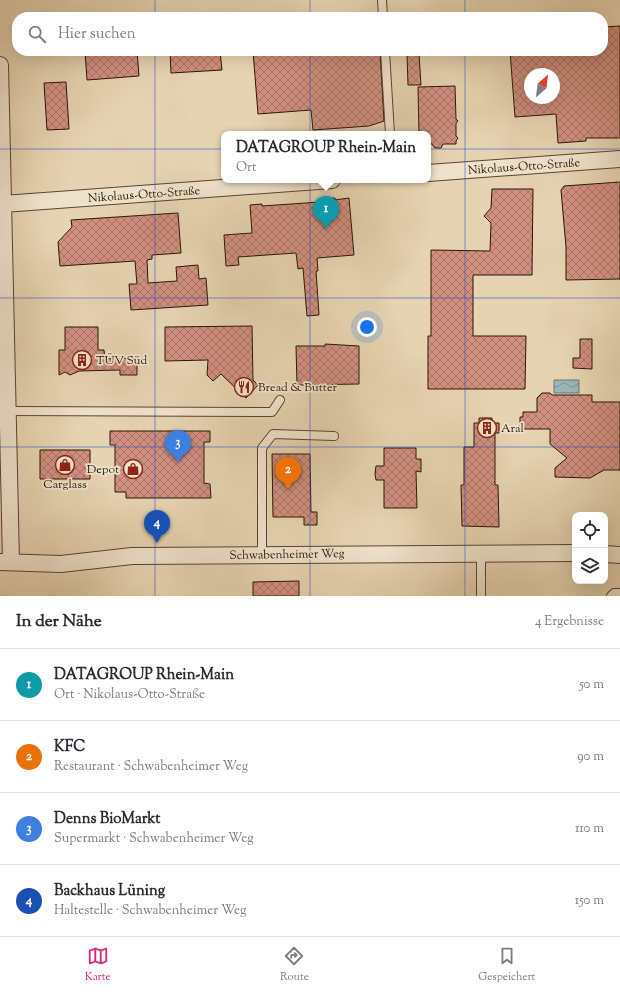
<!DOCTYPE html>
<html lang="de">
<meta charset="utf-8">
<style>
body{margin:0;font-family:"Sorts Mill Goudy",serif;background:#f2f2f3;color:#2b2b33}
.controls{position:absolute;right:12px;bottom:12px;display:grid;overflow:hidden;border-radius:8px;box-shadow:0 4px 16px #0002}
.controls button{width:36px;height:36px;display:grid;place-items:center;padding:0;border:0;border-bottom:1px solid #e1e1e2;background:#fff;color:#2b2b33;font:20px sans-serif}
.compass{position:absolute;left:524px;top:68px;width:36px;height:36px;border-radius:50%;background:#fff;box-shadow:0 4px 16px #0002;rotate:28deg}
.you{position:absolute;left:367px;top:327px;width:14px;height:14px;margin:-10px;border:3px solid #fff;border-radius:50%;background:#1a73e8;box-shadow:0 0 0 6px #1a73e833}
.badge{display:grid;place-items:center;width:26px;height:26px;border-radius:50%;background:#db2777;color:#fff;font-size:13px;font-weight:700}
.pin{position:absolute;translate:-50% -33px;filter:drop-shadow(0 1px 2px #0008)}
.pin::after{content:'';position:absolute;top:21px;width:14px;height:12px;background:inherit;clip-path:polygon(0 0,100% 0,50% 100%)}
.popup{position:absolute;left:221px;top:131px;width:210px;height:52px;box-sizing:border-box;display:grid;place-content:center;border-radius:8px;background:#fff;filter:drop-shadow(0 1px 3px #0005);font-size:13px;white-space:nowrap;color:#7c7c81}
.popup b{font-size:15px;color:#2b2b33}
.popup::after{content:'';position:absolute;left:50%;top:100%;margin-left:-8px;border:8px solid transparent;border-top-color:#fff}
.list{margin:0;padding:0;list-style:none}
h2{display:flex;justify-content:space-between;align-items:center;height:52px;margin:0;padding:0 16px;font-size:17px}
h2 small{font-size:13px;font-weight:400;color:#7c7c81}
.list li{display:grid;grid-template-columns:26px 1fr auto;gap:12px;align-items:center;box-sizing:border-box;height:72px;padding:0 16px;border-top:1px solid #e1e1e2}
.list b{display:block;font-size:15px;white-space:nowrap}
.list p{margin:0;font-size:13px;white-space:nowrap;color:#7c7c81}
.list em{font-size:13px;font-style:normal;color:#7c7c81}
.icon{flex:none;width:22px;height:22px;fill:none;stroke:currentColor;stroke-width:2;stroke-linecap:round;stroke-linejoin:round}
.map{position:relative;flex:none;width:620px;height:596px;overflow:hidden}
.search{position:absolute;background:#fff;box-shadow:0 4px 16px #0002;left:12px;right:12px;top:12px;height:44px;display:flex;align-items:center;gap:10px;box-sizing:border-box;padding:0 14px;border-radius:16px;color:#7c7c81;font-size:15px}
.sheet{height:340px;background:#fff}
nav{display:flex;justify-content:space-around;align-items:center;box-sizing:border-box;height:56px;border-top:1px solid #e1e1e2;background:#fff;font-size:11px;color:#7c7c81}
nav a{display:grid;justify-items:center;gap:2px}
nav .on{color:#db2777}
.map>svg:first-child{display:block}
</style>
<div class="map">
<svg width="620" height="596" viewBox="0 0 620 596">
<defs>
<pattern id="water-waves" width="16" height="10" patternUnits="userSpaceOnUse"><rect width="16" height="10" fill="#9ab6b6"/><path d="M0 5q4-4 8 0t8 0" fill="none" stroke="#7e9392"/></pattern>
<pattern id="building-cross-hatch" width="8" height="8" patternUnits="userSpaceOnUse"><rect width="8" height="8" fill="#d19081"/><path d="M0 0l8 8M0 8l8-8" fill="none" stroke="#aa7567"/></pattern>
</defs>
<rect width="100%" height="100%" fill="#e6d3b1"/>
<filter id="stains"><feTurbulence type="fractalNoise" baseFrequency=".005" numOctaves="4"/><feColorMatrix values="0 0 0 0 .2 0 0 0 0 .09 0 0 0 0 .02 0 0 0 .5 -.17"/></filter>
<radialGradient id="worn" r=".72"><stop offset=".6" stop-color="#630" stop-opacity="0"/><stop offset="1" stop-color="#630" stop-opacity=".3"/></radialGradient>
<path fill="url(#water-waves)" stroke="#6d766e" d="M554,380h25v13h-25z"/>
<path fill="url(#building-cross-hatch)" stroke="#2a1603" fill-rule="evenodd" d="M620,26v112h-34v3l-28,2 -2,-29 -41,3 -5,-66h93v-24zM530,74h24v24h-24z
M85,51h52l2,25 -52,4z
M170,51h50l2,19 -51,3z
M253,51h127l4,70 -15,5 -56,4 -2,-20 -53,4z
M407,54h12l2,31h-13z
M66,82l3,47 -22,1 -3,-47z
M455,86l1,33 2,2 -2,2v13l2,2 -2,3v3h-13l-2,4h-6l-3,-4h-4v-10h-9l-1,-47z
M620,182v97l-54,1v-33l-5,-57 3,-4z
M492,189h41l-1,86h-59v61h53l-1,53h-97v-53h3v-86l59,1 1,-28 -7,-7 7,-8z
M335,198v2l14,-2 5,57 -37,3 1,13h-2l3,44 -12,1 -4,-48 -5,1 -2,-16 -58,4 1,8 -13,1 -2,-31 28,-2 -2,-28 12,-1v2l58,-4 -1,-3z
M178,213l3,40 -29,2v4l-5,1 1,23 29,-2 -1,-14 22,-2 1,14 7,-1 2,27 -77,5 -2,-26h8l-2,-23 -75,5 -2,-24 14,-15 -1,-7z
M252,326l1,54 5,5 -12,13 -25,-24 -8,7 -6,-6 1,-15 -43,1v-34z
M65,327h33v23h6l1,9 32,-1v17h-17v-5l-41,1 -9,4 -5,-3 -6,3v-25h6z
M580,339h12v30l-19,-1v-10h7z
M325,344l34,2v38l-62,1 -1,-39h29z
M542,393h8l2,2h40v7h28v68h-16l-14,8 -35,-1v-9l12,-10 -17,-14v-15h-30v-12h3v-5h14v-14z
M479,418h13v5h7v10h-4v52h3l1,42 -37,-1 -1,-41h3v-38h10v-24h5z
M110,431h100v11h-6v41l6,1 1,14h-85v-6h-11v-47h-5z
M384,448h32v11h5v13l-5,-1 1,37h-33v-28h-8l-1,-6 1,-8h8z
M40,450h50v29h-50z
M272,454h38l1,58h6v13h-13v-8h-31z
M299,581v15h-46v-14z"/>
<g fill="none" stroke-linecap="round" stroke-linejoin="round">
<defs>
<path id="lane" d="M382,0l1,17
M385,51l5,83
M8,411l264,1 8,-12
M262,555v-107l11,-14 61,2
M481,596v-43
M611,596l3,-3h6"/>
<path id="street" d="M0,65l11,497
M428,173l192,-14
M3,204l329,-24
M605,554l15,1
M0,562l61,2 71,-8 443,-3"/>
</defs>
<use href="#lane" stroke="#59452e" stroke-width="10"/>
<use href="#street" stroke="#59452e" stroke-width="18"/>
<use href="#lane" stroke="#efe2cc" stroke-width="8"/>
<use href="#street" stroke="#efe2cc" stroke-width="16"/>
</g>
<path fill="none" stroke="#1d4ed8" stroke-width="1" stroke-opacity="0.55" d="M155,0v17M310,0v17M465,0v17M155,51v545M310,51v545M465,51v545M0,149h620M0,298h620M0,447h620"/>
<defs>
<symbol id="building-ring" viewBox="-11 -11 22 22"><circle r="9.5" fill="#efe2cc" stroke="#8f2418" stroke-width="1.5"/><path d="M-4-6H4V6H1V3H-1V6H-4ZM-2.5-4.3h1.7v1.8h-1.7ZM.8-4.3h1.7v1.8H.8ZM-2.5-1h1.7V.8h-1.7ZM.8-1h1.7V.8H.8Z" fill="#8f2418"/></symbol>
<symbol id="restaurant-ring" viewBox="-11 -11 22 22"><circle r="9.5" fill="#efe2cc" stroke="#8f2418" stroke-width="1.5"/><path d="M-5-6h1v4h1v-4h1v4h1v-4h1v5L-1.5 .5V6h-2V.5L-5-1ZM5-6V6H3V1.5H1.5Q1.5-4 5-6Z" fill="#8f2418"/></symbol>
<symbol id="shop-ring" viewBox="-11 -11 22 22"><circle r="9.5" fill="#efe2cc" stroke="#8f2418" stroke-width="1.5"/><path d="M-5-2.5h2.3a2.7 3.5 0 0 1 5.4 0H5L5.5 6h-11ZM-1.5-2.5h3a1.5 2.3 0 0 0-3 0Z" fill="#8f2418"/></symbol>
</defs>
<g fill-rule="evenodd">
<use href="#building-ring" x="71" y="349" width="22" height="22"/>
<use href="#restaurant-ring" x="233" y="376" width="22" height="22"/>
<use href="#building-ring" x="476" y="417" width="22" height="22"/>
<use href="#shop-ring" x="54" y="454" width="22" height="22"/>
<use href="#shop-ring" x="122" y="458" width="22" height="22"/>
</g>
<g text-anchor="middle" stroke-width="3.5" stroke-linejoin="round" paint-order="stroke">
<g font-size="12" fill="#2a1603" stroke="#efe2cc">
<text transform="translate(524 166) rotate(-4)" y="4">Nikolaus-Otto-Straße</text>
<text transform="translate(144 194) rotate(-4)" y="4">Nikolaus-Otto-Straße</text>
<text transform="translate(287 554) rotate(-1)" y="4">Schwabenheimer Weg</text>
</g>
<g font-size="12" fill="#2a1603" stroke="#efe2cc" text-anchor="start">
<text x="96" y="364">TÜV Süd</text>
<text x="258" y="391">Bread &amp; Butter</text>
<text x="501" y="432">Aral</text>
<text x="119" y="473" text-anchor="end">Depot</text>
<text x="65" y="488" text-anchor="middle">Carglass</text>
</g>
</g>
<rect width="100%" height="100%" filter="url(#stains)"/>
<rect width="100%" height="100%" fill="url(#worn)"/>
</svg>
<div class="controls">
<button><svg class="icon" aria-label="locate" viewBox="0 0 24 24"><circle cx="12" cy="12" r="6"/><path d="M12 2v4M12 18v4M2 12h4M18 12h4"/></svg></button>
<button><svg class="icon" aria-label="layers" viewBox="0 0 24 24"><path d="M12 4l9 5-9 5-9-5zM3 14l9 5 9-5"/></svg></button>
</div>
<svg class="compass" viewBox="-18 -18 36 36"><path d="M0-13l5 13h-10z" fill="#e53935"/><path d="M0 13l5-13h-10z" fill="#7c7c81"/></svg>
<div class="you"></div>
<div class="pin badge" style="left:326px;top:229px;background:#0f9aa8">1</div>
<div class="popup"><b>DATAGROUP Rhein-Main</b>Ort</div>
<div class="pin badge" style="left:288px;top:490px;background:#e8710a">2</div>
<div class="pin badge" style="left:178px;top:463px;background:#3f7fe0">3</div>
<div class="pin badge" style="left:157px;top:543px;background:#1a4fb4">4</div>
<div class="search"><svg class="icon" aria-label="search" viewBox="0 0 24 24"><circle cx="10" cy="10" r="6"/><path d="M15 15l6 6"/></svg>Hier suchen</div>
</div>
<section class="sheet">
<h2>In der Nähe<small>4 Ergebnisse</small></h2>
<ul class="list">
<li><span class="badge" style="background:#0f9aa8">1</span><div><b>DATAGROUP Rhein-Main</b><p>Ort · Nikolaus-Otto-Straße</p></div><em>50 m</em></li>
<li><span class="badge" style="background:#e8710a">2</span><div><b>KFC</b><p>Restaurant · Schwabenheimer Weg</p></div><em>90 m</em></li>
<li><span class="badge" style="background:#3f7fe0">3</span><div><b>Denns BioMarkt</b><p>Supermarkt · Schwabenheimer Weg</p></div><em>110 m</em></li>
<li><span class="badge" style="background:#1a4fb4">4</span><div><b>Backhaus Lüning</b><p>Haltestelle · Schwabenheimer Weg</p></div><em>150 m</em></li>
</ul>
</section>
<nav>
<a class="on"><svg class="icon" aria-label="map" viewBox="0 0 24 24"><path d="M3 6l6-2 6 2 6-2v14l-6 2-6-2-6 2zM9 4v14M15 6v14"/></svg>Karte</a>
<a><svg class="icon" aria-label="directions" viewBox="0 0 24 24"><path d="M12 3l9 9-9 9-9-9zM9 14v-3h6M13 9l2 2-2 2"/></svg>Route</a>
<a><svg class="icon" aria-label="saved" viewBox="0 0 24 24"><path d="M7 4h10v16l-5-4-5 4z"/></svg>Gespeichert</a>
</nav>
